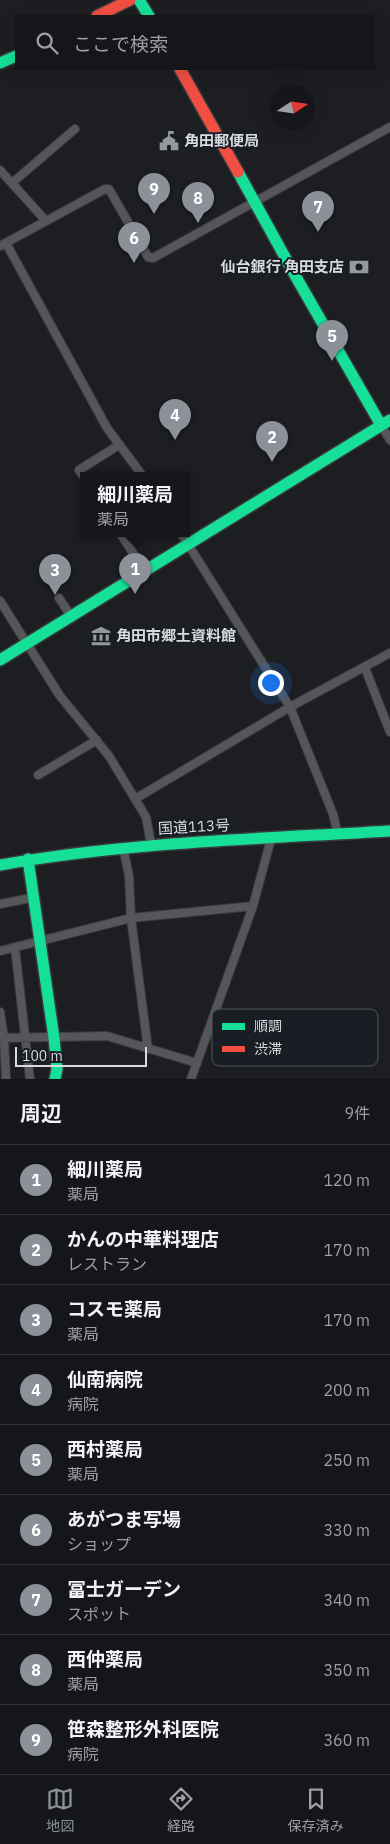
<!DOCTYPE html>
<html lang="ja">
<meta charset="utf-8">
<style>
body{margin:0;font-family:"IBM Plex Sans","Noto Sans JP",sans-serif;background:#222326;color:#f1f3f6}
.compass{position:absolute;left:270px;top:85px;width:45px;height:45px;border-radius:50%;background:#151619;box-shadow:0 5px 20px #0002;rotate:78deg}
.scale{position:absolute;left:15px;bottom:12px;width:132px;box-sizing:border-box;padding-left:5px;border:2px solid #d8dadf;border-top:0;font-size:14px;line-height:18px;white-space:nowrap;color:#d8dadf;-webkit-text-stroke:4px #191d24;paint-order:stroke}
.you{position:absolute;left:270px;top:682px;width:18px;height:18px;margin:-12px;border:4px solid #fff;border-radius:50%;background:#1a73e8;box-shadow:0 0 0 8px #1a73e833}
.badge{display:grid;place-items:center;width:32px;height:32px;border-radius:50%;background:#8c9099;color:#fff;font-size:16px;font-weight:700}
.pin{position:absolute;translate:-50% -41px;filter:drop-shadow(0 1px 2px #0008)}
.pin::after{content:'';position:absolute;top:26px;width:18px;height:15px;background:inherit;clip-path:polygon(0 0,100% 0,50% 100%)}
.popup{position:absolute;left:80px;top:472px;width:110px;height:65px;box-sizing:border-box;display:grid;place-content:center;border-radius:0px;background:#151619;filter:drop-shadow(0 1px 4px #0005);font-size:16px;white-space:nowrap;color:#9d9fa2}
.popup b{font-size:19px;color:#f1f3f6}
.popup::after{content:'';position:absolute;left:50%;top:100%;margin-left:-10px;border:10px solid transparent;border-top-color:#151619}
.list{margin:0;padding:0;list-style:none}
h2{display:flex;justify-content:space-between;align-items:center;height:65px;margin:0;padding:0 20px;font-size:21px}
h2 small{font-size:16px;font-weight:400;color:#9d9fa2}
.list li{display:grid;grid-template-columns:32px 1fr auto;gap:15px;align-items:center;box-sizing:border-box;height:70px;padding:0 20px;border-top:1px solid #343538}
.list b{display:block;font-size:19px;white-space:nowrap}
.list p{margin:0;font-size:16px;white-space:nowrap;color:#9d9fa2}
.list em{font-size:16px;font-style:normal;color:#9d9fa2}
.icon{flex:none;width:28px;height:28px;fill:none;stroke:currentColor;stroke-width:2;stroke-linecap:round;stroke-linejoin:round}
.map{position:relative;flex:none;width:390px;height:1079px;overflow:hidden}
.search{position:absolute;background:#151619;box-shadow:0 5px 20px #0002;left:15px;right:15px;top:15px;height:55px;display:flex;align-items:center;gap:12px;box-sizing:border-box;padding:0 18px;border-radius:0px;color:#9d9fa2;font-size:19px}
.sheet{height:695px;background:#151619}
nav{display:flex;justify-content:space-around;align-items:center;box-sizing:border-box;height:70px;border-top:1px solid #343538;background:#151619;font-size:14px;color:#9d9fa2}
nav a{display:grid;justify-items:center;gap:2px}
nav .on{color:#8c9099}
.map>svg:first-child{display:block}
</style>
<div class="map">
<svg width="390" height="1079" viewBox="0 0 390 1079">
<rect width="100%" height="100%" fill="#1c1e21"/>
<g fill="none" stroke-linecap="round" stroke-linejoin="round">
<defs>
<path id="street" d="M0,170l46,51
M12,183l63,-54
M6,243l101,185 35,47
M0,246l105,-57h4l39,68 5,1 237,-131
M381,425l9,15
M84,477l-5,-7 40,-25
M120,533l24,37
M181,533l109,174 43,107 5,21
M59,598l12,18
M0,601l60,95 49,60 37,61 5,27
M365,668l25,64
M38,775l59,-35
M135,799l155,-92 100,-54
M123,847l6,29 2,42 17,131
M0,904l35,-7
M15,948l15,131
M0,951l131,-33 122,-12
M0,1012l4,26 2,41
M0,1038l107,-2 90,27
M191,1079l62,-173 18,-67"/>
<path id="fast" d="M139,0l10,16
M0,63l16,-7
M238,172l58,105 85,148
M0,660l390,-240
M28,859l26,179 3,31 -2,10
M0,865c129,-23 259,-26 390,-34"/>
<path id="jam" d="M97,16l33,-16
M180,69l58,103"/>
</defs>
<use href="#street" stroke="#393a3d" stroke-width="10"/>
<use href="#fast" stroke="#393a3d" stroke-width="14"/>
<use href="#jam" stroke="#393a3d" stroke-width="14"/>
<use href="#street" stroke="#545659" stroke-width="8"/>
<use href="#fast" stroke="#16e098" stroke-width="11"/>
<use href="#jam" stroke="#f24e42" stroke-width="11"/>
</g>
<defs>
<symbol id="civic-bare" viewBox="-9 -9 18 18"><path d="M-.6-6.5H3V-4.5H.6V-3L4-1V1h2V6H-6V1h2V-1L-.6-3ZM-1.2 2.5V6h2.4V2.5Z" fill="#96989c" stroke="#191d24" stroke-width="2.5" paint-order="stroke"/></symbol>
<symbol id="bank-bare" viewBox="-9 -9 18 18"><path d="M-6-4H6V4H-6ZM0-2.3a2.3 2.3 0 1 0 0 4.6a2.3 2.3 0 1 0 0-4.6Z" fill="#96989c" stroke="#191d24" stroke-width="2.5" paint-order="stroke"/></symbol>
<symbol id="museum-bare" viewBox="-9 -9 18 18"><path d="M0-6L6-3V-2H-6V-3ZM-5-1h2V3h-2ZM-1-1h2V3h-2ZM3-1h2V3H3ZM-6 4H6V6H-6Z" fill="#96989c" stroke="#191d24" stroke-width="2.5" paint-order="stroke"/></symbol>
</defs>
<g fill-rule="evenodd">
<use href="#civic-bare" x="155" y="127" width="28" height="28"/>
<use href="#bank-bare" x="345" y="253" width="28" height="28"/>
<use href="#museum-bare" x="87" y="622" width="28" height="28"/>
</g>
<g text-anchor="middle" stroke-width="4" stroke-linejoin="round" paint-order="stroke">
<g font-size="15" font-weight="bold" fill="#d8dadf" stroke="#191d24" text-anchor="start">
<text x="184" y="146">角田郵便局</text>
<text x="344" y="272" text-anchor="end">仙台銀行 角田支店</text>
<text x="116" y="641">角田市郷土資料館</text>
</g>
<g font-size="15" fill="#d8dadf" stroke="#191d24">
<text transform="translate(194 827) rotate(-3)" y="5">国道113号</text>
</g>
</g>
<rect x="212" y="1009" width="166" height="57" rx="8" fill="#191d24" stroke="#52565c" stroke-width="1"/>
<rect x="222" y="1023" width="23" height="7" fill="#16e098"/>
<rect x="222" y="1046" width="23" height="6" fill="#f24e42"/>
<g font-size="14" fill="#d8dadf">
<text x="254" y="1031">順調</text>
<text x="254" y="1054">渋滞</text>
</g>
</svg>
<svg class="compass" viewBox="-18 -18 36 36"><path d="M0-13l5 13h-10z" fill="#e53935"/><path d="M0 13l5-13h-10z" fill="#9d9fa2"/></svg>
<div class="scale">100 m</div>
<div class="you"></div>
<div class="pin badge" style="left:135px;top:594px">1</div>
<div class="popup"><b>細川薬局</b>薬局</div>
<div class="pin badge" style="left:272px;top:462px">2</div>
<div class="pin badge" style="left:55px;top:595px">3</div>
<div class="pin badge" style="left:175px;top:440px">4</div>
<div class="pin badge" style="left:332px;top:361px">5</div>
<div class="pin badge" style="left:134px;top:263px">6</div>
<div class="pin badge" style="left:318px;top:232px">7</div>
<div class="pin badge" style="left:198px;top:223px">8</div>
<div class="pin badge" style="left:154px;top:214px">9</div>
<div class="search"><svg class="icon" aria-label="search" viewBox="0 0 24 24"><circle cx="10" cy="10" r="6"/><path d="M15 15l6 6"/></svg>ここで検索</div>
</div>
<section class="sheet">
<h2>周辺<small>9件</small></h2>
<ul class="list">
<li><span class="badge">1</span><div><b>細川薬局</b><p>薬局</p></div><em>120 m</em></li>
<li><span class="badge">2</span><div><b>かんの中華料理店</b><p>レストラン</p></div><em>170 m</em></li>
<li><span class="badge">3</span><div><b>コスモ薬局</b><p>薬局</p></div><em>170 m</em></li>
<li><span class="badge">4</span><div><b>仙南病院</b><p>病院</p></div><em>200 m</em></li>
<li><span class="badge">5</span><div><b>西村薬局</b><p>薬局</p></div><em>250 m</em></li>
<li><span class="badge">6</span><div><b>あがつま写場</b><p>ショップ</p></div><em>330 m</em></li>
<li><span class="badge">7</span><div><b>冨士ガーデン</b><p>スポット</p></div><em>340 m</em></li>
<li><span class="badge">8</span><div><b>西仲薬局</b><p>薬局</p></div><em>350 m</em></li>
<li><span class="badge">9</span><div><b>笹森整形外科医院</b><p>病院</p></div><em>360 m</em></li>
</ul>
</section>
<nav>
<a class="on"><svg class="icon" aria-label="map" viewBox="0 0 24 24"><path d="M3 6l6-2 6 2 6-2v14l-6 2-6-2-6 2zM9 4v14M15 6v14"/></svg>地図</a>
<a><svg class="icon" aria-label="directions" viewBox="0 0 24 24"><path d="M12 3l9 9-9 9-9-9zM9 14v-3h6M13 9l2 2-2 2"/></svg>経路</a>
<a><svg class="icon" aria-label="saved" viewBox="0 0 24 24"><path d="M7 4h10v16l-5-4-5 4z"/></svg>保存済み</a>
</nav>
